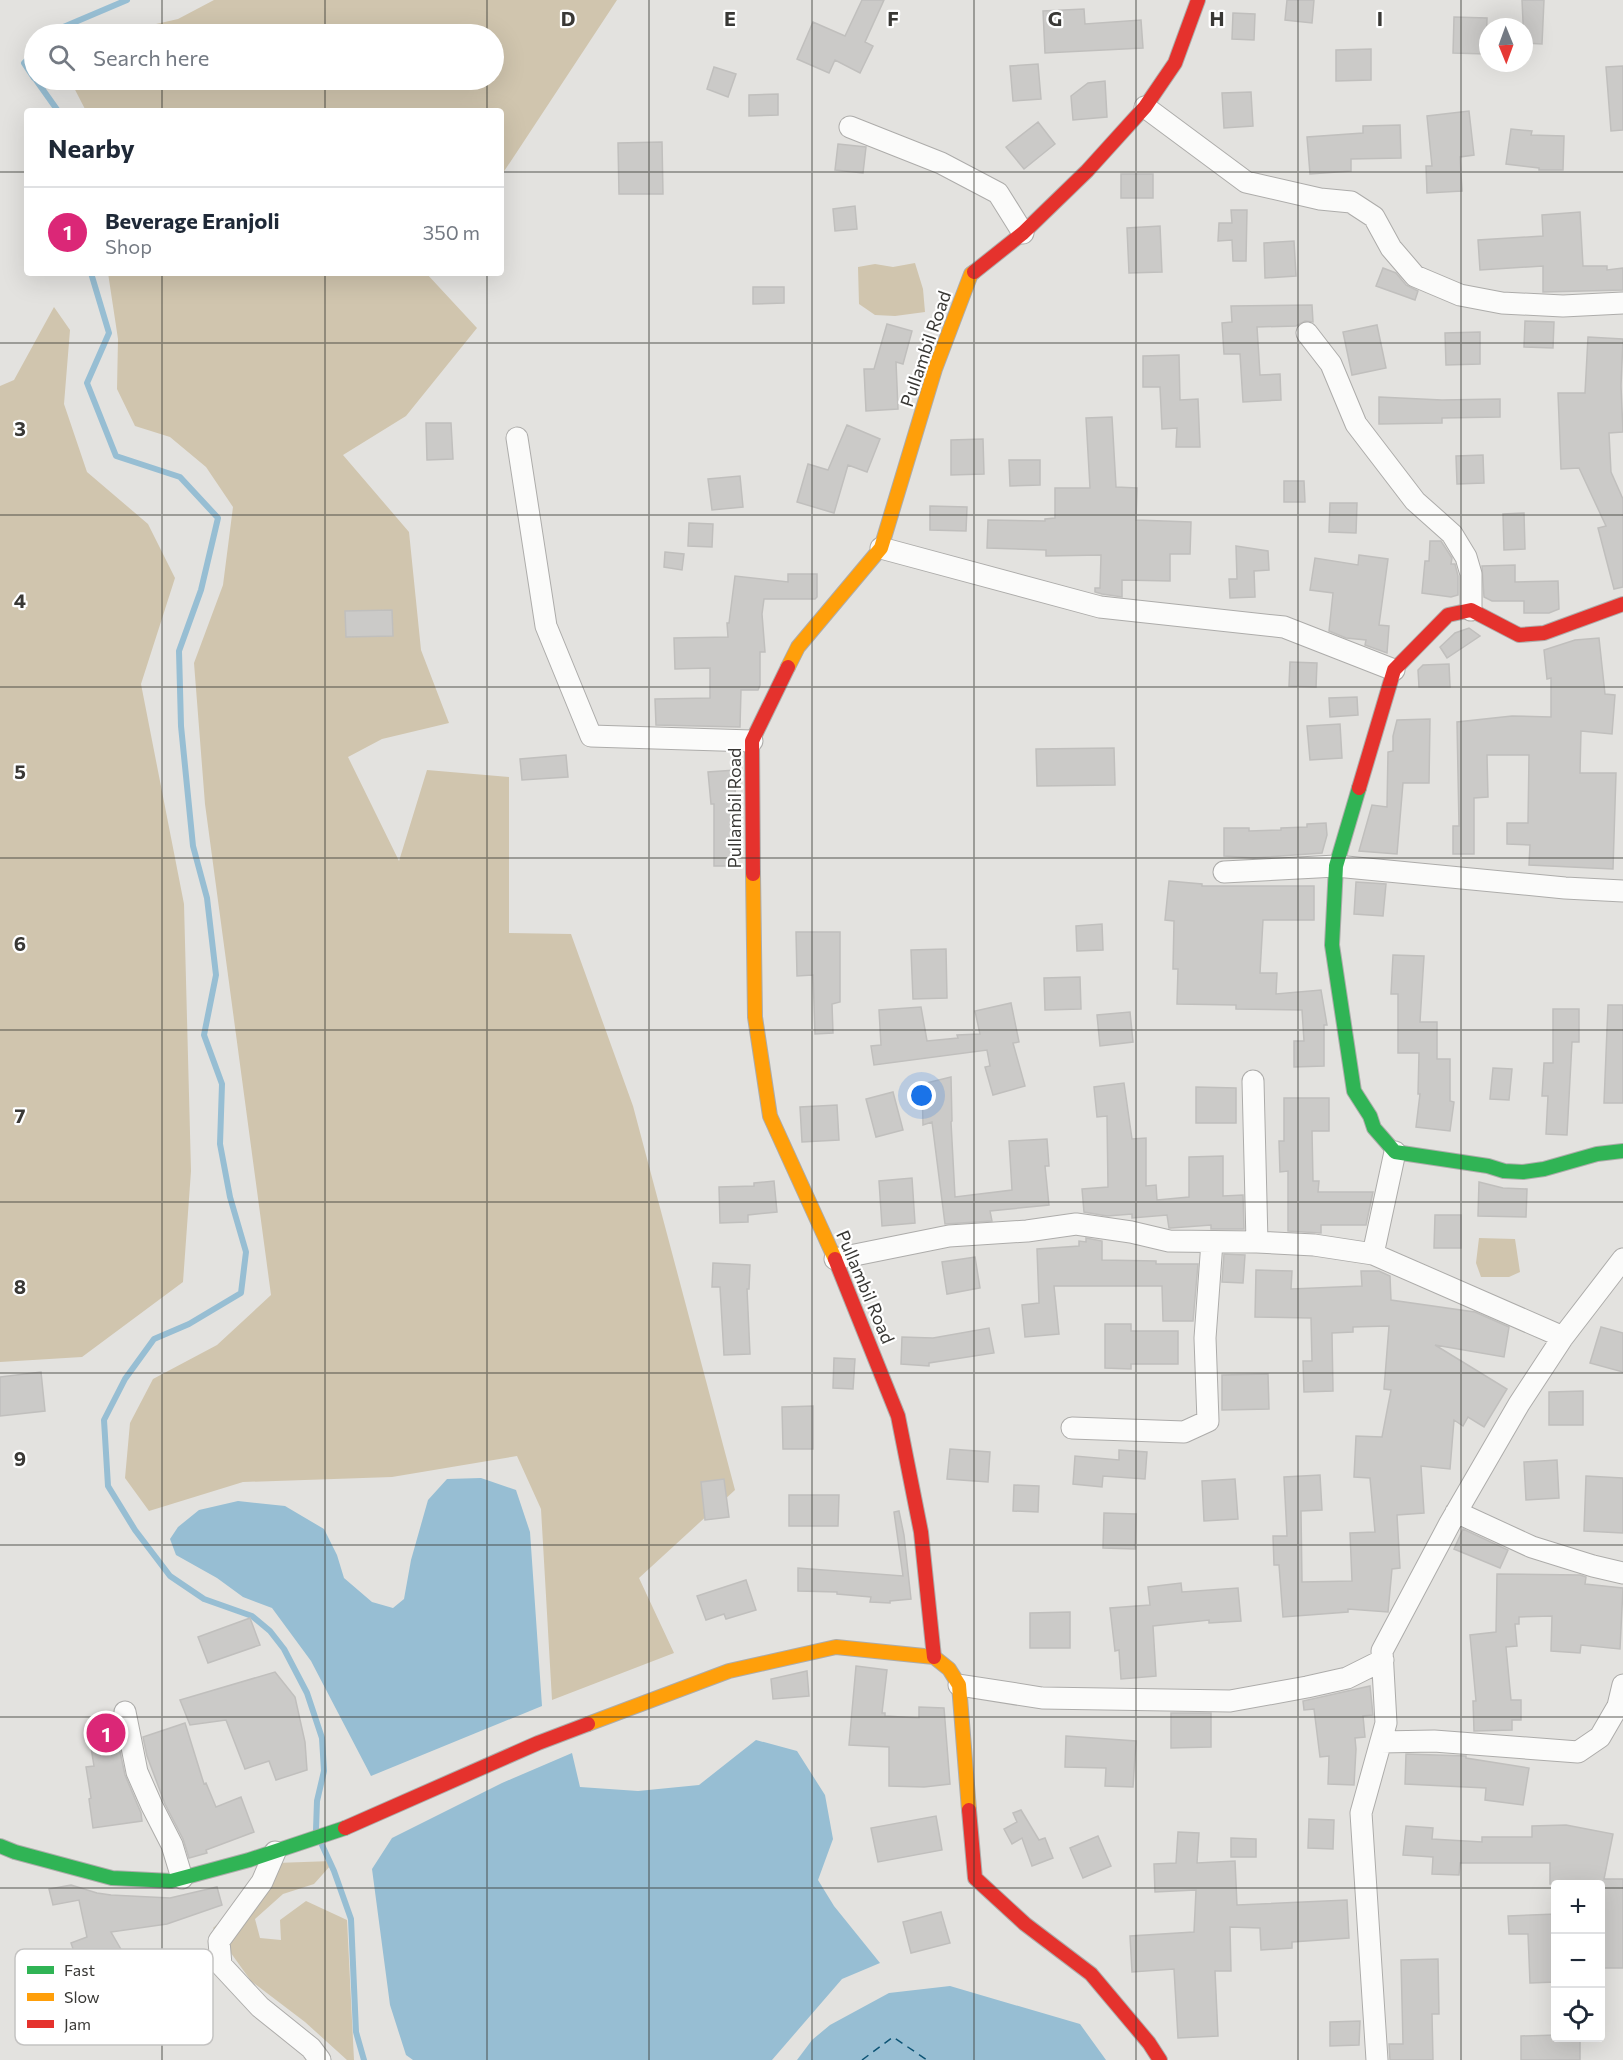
<!DOCTYPE html>
<meta charset="utf-8">
<style>
body{margin:0;font-family:Commissioner,sans-serif;background:#f6f6f7;color:#1f2937}
.controls{position:absolute;right:18px;bottom:18px;display:grid;overflow:hidden;border-radius:6px;box-shadow:0 6px 24px #0002}
.controls button{width:54px;height:54px;display:grid;place-items:center;padding:0;border:0;border-bottom:2px solid #e0e1e3;background:#fff;color:#1f2937;font:30px sans-serif}
.compass{position:absolute;left:1479px;top:18px;width:54px;height:54px;border-radius:50%;background:#fff;box-shadow:0 6px 24px #0002;rotate:179deg}
.you{position:absolute;left:922px;top:1096px;width:21px;height:21px;margin:-15px;border:4px solid #fff;border-radius:50%;background:#1a73e8;box-shadow:0 0 0 9px #1a73e833}
.badge{display:grid;place-items:center;width:39px;height:39px;border-radius:50%;background:#db2777;color:#fff;font-size:20px;font-weight:700}
.pin{position:absolute;translate:-50% -50%;border:3px solid #fff;box-shadow:0 2px 6px #0006}
.list{margin:0;padding:0;list-style:none}
h2{display:flex;justify-content:space-between;align-items:center;height:78px;margin:0;padding:0 24px;font-size:26px}
h2 small{font-size:20px;font-weight:400;color:#747a83}
.list li{display:grid;grid-template-columns:39px 1fr auto;gap:18px;align-items:center;box-sizing:border-box;height:90px;padding:0 24px;border-top:2px solid #e0e1e3}
.list b{display:block;font-size:22px;white-space:nowrap}
.list p{margin:0;font-size:20px;white-space:nowrap;color:#747a83}
.list em{font-size:20px;font-style:normal;color:#747a83}
.icon{flex:none;width:33px;height:33px;fill:none;stroke:currentColor;stroke-width:2;stroke-linecap:round;stroke-linejoin:round}
.map{position:relative;flex:none;width:1623px;height:2060px;overflow:hidden}
.search{position:absolute;background:#fff;box-shadow:0 6px 24px #0002;left:24px;top:24px;width:480px;height:66px;display:flex;align-items:center;gap:15px;box-sizing:border-box;padding:0 21px;border-radius:33px;color:#747a83;font-size:22px}
.panel{position:absolute;background:#fff;box-shadow:0 6px 24px #0002;left:24px;top:108px;width:480px;height:168px;border-radius:6px}
.map>svg:first-child{display:block}
</style>
<div class="map">
<svg width="1623" height="2060" viewBox="0 0 1623 2060">
<rect width="100%" height="100%" fill="#e3e2df"/>
<path fill="#d0c5ae" d="M214,0h403l-116,176v-65h-415l-16,-31h424v-46h-382l66,-15z
M915,263l8,26 2,23 -30,4 -20,-1 -16,-11 -1,-37 17,-3 18,3z
M108,273h318l51,55 -71,88 -63,39 66,77 12,118 28,73 -67,16 -34,18 51,104 28,-91 82,7v156l62,1 62,172 102,384 -96,88 35,75 -122,47 -11,-191 -24,-53 -125,21 -149,5 -94,29 -24,-33 5,-55 23,-44 64,-34 54,-50 -66,-491 -11,-141 29,-78 10,-78 -27,-40 -36,-30 -35,-11 -18,-37 1,-50z
M54,307l16,23 -6,74 23,68 61,52 27,54 -34,106 43,220 7,267 -8,111 -101,75 -82,5v-976l14,-6z
M1479,1238l36,1 5,33 -11,5h-28l-5,-14z
M332,1861l-1,4 -17,19 -31,10 -28,25 5,19 21,2 -1,-20 26,-19 41,19 7,140h-7l-42,-38 -54,-41 -38,-53 14,-12 49,-53z"/>
<path fill="#97bed3" d="M481,1478l35,12 14,42 12,174 -171,70 -60,-115 -39,-53 -29,-11 -26,-19 -41,-23 -6,-16 8,-12 21,-17 39,-9 47,5 39,23 13,26 7,23 28,24 21,6 11,-9 7,-39 17,-60 19,-21z
M756,1740l41,11 28,44 8,44 -15,41 16,26 46,57 -38,16 -70,81h-359l-7,-5 -16,-50 -18,-136 20,-31 110,-55 70,-30 8,34 58,4 61,-6z
M950,1986l130,38 26,36h-309l15,-20 18,-15 59,-32z"/>
<g fill="none" stroke-linecap="round" stroke-linejoin="round">
<path stroke="#97bed3" stroke-width="6" d="M54,34l7,-6 66,-28
M34,53l-10,10 10,15
M36,80l22,31
M91,273l18,60 -22,50 29,73 64,21 38,41 -17,72 -22,61 2,75 12,120 14,52 9,77 -12,60 18,49 -2,60 10,53 16,55 -5,41 -52,31 -35,15 -29,40 -21,41 4,66 27,44 35,46 34,23 48,17 18,15 14,18 23,44 15,45 2,33 -7,30 -1,29
M322,1845l12,26 17,48 5,113 8,28"/>
<path stroke="#0d5475" stroke-width="1.5" stroke-dasharray="8 6" stroke-linecap="butt" d="M862,2060l31,-23 34,23"/>
</g>
<path fill="#cbcac8" stroke="#c0bfbd" stroke-width="1.5" d="M862,0h22l-19,42 8,4 -13,27 -25,-13 -6,13 -32,-14 16,-37 32,14z
M1287,0h27l-2,23 -27,-3z
M1522,0h22l-2,44 -18,-1z
M1084,9l1,15 56,-4 2,28 -98,5 -2,-42z
M1233,13l22,1 -1,26 -22,-1z
M1454,17l33,1 -1,36 -33,-1z
M1371,49v31l-35,1v-31z
M1038,64l3,35 -28,2 -3,-35z
M1623,66v64l-12,1 -5,-64z
M714,67l22,7 -8,23 -21,-8z
M1105,81l2,36 -34,3 -2,-24 17,-13z
M1251,92l2,34 -29,2 -2,-35z
M778,94v21l-29,1v-21z
M1469,111l5,44 -14,2 2,34 -35,2 -1,-27h6l-5,-50z
M1038,122l17,22 -31,25 -18,-22z
M1400,125l1,33 -50,1v12l-41,3 -3,-37 56,-4v-7z
M1511,129l21,2 -1,4 33,1 -1,34h-24v-2l-33,-4z
M662,142l1,52h-44l-1,-51z
M838,144l28,3 -3,26 -28,-3z
M1121,174h32v24h-32z
M855,206l2,23 -22,2 -2,-22z
M1231,210h16l-1,51h-13l-1,-21 -14,1 1,-18h13z
M1580,212l3,54h24v4l16,-2v22l-80,2v-26l-63,4 -2,-30 65,-4 -1,-21z
M1160,226l2,46 -33,1 -2,-45z
M1294,241l2,35 -31,2 -1,-35z
M1383,268l13,5 10,12 12,6 -3,9 -39,-14z
M753,287h31v16l-31,1z
M1312,305l1,17 -8,-1 -9,5 -39,1 3,48 20,-1 1,26 -38,2 -3,-48h-16l-2,-31 10,-1 -1,-16z
M1525,321l29,1 -1,26 -29,-1z
M887,324l25,7 -9,33 -7,-2 2,47 -32,2 -2,-42h10z
M1377,325l9,43 -34,7 -9,-43z
M1480,332v32l-34,1 -1,-32z
M1588,337l35,2 -2,47 2,46 -14,1 2,39 12,27v88l-9,2 -16,-61 8,-2 -27,-58 -18,1 -3,-76h27z
M1179,355l1,45 18,-1 2,48h-24l1,-19 -15,1 -2,-42h-17v-31z
M1379,397l63,3 58,-1v18l-58,1v5l-63,1z
M1112,417l4,70 21,1 -1,32 55,2 -1,32h-20v27l-48,-1v17l-20,-3 -7,-2v-4h5l1,-33 -55,1v-6l-59,-2 1,-28 57,1v-2l10,-1v-30h35l-4,-70z
M426,423h25l2,36 -26,1z
M847,425l33,14 -13,33 -19,-7 -14,48 -37,-11 11,-38 20,6z
M983,439l1,35 -33,1v-35z
M1483,455l1,28 -27,1 -1,-28z
M1009,460h31v25l-30,1z
M740,476l3,31 -31,3 -4,-31z
M1284,481h20l1,21h-21z
M1330,503h27l-1,30 -27,-1z
M930,506l37,1 -1,24 -36,-1z
M1524,513l1,36 -21,1 -1,-36z
M689,523l24,1 -1,23 -24,-1z
M1430,541h11l11,17 -1,6h4l3,12v19l-7,2 -29,-4 3,-32h4z
M1236,546l32,5 1,19 -15,1 1,26 -25,1 -1,-19h8z
M665,552l19,2 -2,16 -18,-3z
M1359,555l29,4 -9,66 10,1 -2,27 -22,-8 1,-5 -20,-2 -17,-7 4,-38 -23,-3 5,-32 43,7z
M1515,565v17l43,-1 1,28 -10,4h-25v-12h-32l-8,-4 -2,-31z
M788,574h29v23l-2,2h-51l-2,15 3,38h-5v33l-2,5h-17l-1,37 -84,-2 -1,-26 55,-1v-30l-35,1 -1,-31 54,-1 -1,-14h2l6,-47 53,6z
M392,610l1,26 -47,1 -1,-26z
M1469,628l11,8 -33,22 -7,-11 15,-14z
M1599,638l6,56 10,1 -3,39 -31,-3 -1,42h36l-3,96 -84,-4 1,-20 -23,-1v-21h21l1,-68h-42l1,42 -14,1v56h-21v-28h6l-2,-104 55,-6 39,1v-39l-4,1 -3,-29 31,-10z
M1290,662l27,1 -1,24 -27,-1z
M1449,664l1,23h-31l-1,-17 5,-5z
M1357,697l1,18 -28,2 -1,-19z
M1430,719l-1,64h-26l-6,71 -38,-3 13,-46 15,2 1,-55 5,-1v-15l4,-16z
M1340,724l2,34 -32,2 -3,-34z
M1114,748l1,37 -78,1 -1,-37z
M566,755l2,22 -46,3 -2,-21z
M735,770l1,96h-22v-62h-3l-3,-32z
M1326,823l1,12 -5,18 -68,5 -30,-2v-28h25v3l32,-1v-2l26,-1v-3z
M1169,881l33,3v2h112v34h-51l-3,53h17l-1,21 45,-4 6,35h-3v41l-30,1v-26h10l-2,-31 -66,-1v-4l-59,-1 1,-35h-5l1,-48 -9,-1z
M1356,882l30,2 -3,32 -29,-2z
M1102,924l1,26 -26,1 -1,-25z
M796,932h44v70l-8,2 1,29 -18,1 -2,-59 -16,1z
M946,949l1,49 -34,1 -2,-49z
M1393,955l31,1 -4,66h17v37h13v42l4,1 -4,29 -34,-4 4,-33h-2l1,-41h-21v-59h-7z
M1080,977l1,32 -36,1 -1,-32z
M1011,1003l8,39 -6,1 12,43 -32,9 -8,-28 5,-1 -3,-16 -113,15 -3,-19 10,-1 -2,-35 42,-3 6,34 31,-3 -1,-3 23,-1 -5,-23z
M1608,1005h15v98h-19z
M1553,1009h26v33h-7l-5,93 -21,-1 2,-38h-6l2,-33h9z
M1130,1012l3,30 -33,4 -3,-31z
M1493,1068l19,1 -3,31 -19,-1z
M951,1077l1,44 -1,1 4,75 57,-7 -3,-49 38,-2 2,27h-4l4,39 -59,6 2,10 -47,3 -13,-102 -9,3 -1,-41z
M1124,1083l8,56 14,-1v48l10,-1 1,15 32,-3v-40l34,-1v40l20,-1 1,34h-33v-4l-40,3h-2l-2,-13 -35,3v-4l-25,2 -23,-4 -2,-23 26,-2 -1,-71 -10,1 -3,-30z
M1196,1087l40,1v35h-40z
M893,1092l10,38 -27,7 -10,-38z
M1284,1098h45v33h-17l1,50h6l-1,11h55l-7,33h-45v8l-33,-2v-60l-8,1 -1,-31h5z
M837,1105l2,35 -37,2 -2,-35z
M912,1178l3,45 -33,3 -3,-45z
M774,1181l3,31 -29,3v7l-28,1 -1,-36 35,-1v-3z
M1479,1182l24,6 24,1 -1,28 -48,-1z
M1435,1215h26v33h-27z
M1086,1238l16,3v19l54,1v3h42l-5,57h-30l-1,-35h-108l5,48 -34,3 -3,-32 17,-2 -2,-54 42,-3v-5l7,1z
M1224,1254l21,1 -2,28 -21,-1z
M975,1257l5,31 -33,6 -5,-32z
M713,1263l37,2 -1,24h-2l3,65 -26,1 -4,-68h-8z
M1256,1270l36,1 -1,18 71,-3 -1,-15h18l11,5 1,24 84,12 34,15 -5,30 -69,-12 72,44 -23,38 -16,-10 -5,9 -9,-6 -4,49 -29,-3 3,47 -27,2 3,53 -8,1 -4,43 -40,-3v3l-65,5 -4,-52h-5l-1,-29h14l-3,-59 36,-2 2,35 -21,1 1,71 50,-1 -2,-48 25,-1 -5,-54 -16,-1 2,-41 26,1 9,-47 -7,-1 5,-63 -36,1v5l-21,1 1,58 -29,1 -1,-31h9l-1,-43 -56,-1z
M1105,1324h26v7h47v33h-47v5l-26,-1z
M1601,1327l22,6v39l-33,-9z
M989,1328l5,25 -65,10v3l-28,-2 1,-27 31,1z
M834,1358l21,1 -2,30 -20,-1z
M41,1372l4,39 -45,5v-39z
M1268,1374l1,35 -47,1v-35z
M1583,1391v34h-34v-33z
M813,1406v43h-30l-1,-42z
M950,1449l40,3 -2,30 -41,-3z
M1119,1450l28,2 -2,27 -42,-3 -1,11 -29,-3 2,-28 44,4z
M1557,1460l2,38 -33,2 -2,-38z
M1586,1476l37,2v55l-39,-2z
M724,1479l5,38 -24,3 -4,-38z
M1235,1479l3,40 -34,2 -2,-40z
M1014,1485l25,1 -1,26 -25,-1z
M789,1495h50l-1,31h-49z
M899,1511l5,24 7,64 -21,2v2l-20,-1 1,-5 -34,-3v-2l-39,-1v-23l105,8 -9,-64z
M1104,1513l32,1 -1,35 -32,-1z
M1463,1529l45,21 -8,18 -46,-19z
M1497,1574l83,1 6,2 -1,7 38,4 -3,61 -39,-4 -1,8 -29,-2 1,-35 -33,1v7h-4l2,22 -11,1 5,53h10v20h-9v10l-38,1 -1,-30h3l-6,-66 26,-3z
M746,1580l10,30 -30,9 -2,-5 -18,6 -9,-24z
M1181,1583l1,9 56,-4 3,33 -32,2v-3l-56,6 3,50 -35,3 -2,-29 -4,1 -5,-43 40,-3 -2,-18z
M1070,1612v36h-40v-35z
M250,1618l10,27 -52,18 -10,-26z
M856,1666l31,4 -5,43h3v3l34,2v-11l25,1 6,76 -26,3 -35,-1v-39l-40,-2z
M807,1671l2,25 -36,3 -2,-20z
M275,1672l20,25 10,45 2,28 -31,10 -7,-19 -24,8 -19,-49 -36,5 -10,-25z
M1370,1686l3,29 -10,1 2,21 -10,1 1,11 -2,36 -26,-1 1,-28 -9,1 -6,-48 -10,1 -1,-9z
M1171,1713h40v34l-40,1z
M113,1719l12,56 16,38 1,8 -49,7 -4,-29 2,-1 -5,-31 8,-1 -7,-43z
M185,1723l19,61 2,-1 10,24 25,-10 13,35 -48,18 1,3 -18,5 -6,-19 -18,-35 -18,-48 -4,-19z
M1066,1736l70,5 -3,46 -28,-1 1,-18 -41,-1z
M1406,1754l60,2v2l63,10 -6,37 -38,-5 1,-12 -81,-4z
M1021,1810l18,30 6,-2 8,20 -21,8 -10,-28 -10,6 -8,-15 13,-7 -4,-9z
M936,1816l6,34 -64,12 -7,-34z
M1309,1819l25,1 -1,29 -25,-1z
M1566,1825l47,9 -9,45h19v89h-23v-84h-50v-21h-90l-1,12 -27,-1 1,-17 -30,-2 3,-29 27,2 -1,11 50,3v-5h50v-11z
M1178,1832l21,1 -2,30 38,-2 2,44 110,-5 2,38 -57,4v6l-31,2 -1,-22 -30,-1 1,44h-16l3,65 -40,2 -4,-69 -42,3 -2,-36 64,-4 2,-42 -41,2 -1,-28 22,-1z
M1098,1836l13,30 -28,12 -13,-30z
M1231,1838l25,1v18h-25z
M71,1885l26,8 14,2 59,3 47,-11 5,18 -55,19 -56,8 15,26 -16,9 -1,-2 -27,10 -11,-32 16,-6 -8,-37 -26,5 -4,-16z
M941,1912l9,31 -39,10 -8,-31z
M1556,1914v68l-26,1 -2,-49h-19l-1,-18z
M1438,1959l1,55h-7l1,46h-43l-1,-16h14l-2,-84z
M1360,2021l-1,24 -29,1v-24z
M1556,2035v2h24v23h-59v-24z"/>
<g fill="none" stroke-linecap="round" stroke-linejoin="round">
<defs>
<path id="street" d="M1145,107l101,75 74,17 31,3 23,15 17,31 24,28 45,19 42,8 61,3 60,-3
M850,127l91,36 57,30 25,40
M1307,333l24,31 25,60 59,77 37,33 14,23 5,17v36
M517,438l29,188 45,110 161,5
M881,548l219,59 184,20 110,43
M1224,872l112,-6 229,22 58,3
M1253,1081l4,161
M1373,1254l22,-102
M835,1259l114,-23 78,-5 49,-7 55,8 38,9 88,1 57,3 59,9 190,83
M1072,1428l112,4 24,-11 -3,-83 7,-96
M1456,1512l76,35 61,19 30,7
M959,1685l83,13 188,3 77,-14 40,-9 36,-18
M125,1712l12,60 15,34 20,39 10,33
M1381,1742l53,-1 144,11 22,-15 18,-31 5,-21
M275,1852l-13,30 -43,59 2,24 39,42 51,41 9,12
M1377,2060l-16,-247 25,-90 -4,-72 68,-128 69,-119 44,-67 60,-78"/>
<path id="fast" d="M1359,788l-23,78 -4,79 22,146 16,25 4,12 21,24 93,14 16,5 19,1 21,-3 53,-15 26,-3
M0,1846l15,6 97,26 59,3 78,-21 96,-32"/>
<path id="slow" d="M788,667l10,-20 83,-99 54,-179 36,-95 3,-2
M753,874l2,143 15,99 65,143
M588,1724l141,-53 107,-24 98,10 15,12 10,16 10,125"/>
<path id="jam" d="M974,272l49,-39 64,-62 58,-64 30,-44 23,-63
M1359,788l35,-118 54,-55 23,-5 48,25 25,-2 79,-29
M753,874l-1,-133 36,-74
M835,1259l63,157 23,116 13,125
M969,1810l6,68 50,46 66,50 58,69 11,17
M345,1828l193,-85 50,-19"/>
</defs>
<use href="#street" stroke="#adacaa" stroke-width="23"/>
<use href="#fast" stroke="#adacaa" stroke-width="16"/>
<use href="#slow" stroke="#adacaa" stroke-width="16"/>
<use href="#jam" stroke="#adacaa" stroke-width="16"/>
<use href="#street" stroke="#fbfbfa" stroke-width="21"/>
<use href="#fast" stroke="#30b455" stroke-width="14"/>
<use href="#slow" stroke="#ff9f0a" stroke-width="14"/>
<use href="#jam" stroke="#e5322d" stroke-width="14"/>
</g>
<path fill="none" stroke="#393835" stroke-width="1.5" stroke-opacity="0.55" d="M162,0v34M325,0v34M487,0v34M649,0v2060M812,0v2060M974,0v2060M1136,0v2060M1298,0v2060M1461,0v2060M162,80v31M325,80v31M487,80v31M0,172h27M501,172h1122M162,273v1787M325,273v1787M487,273v1787M0,343h1623M0,515h1623M0,687h1623M0,858h1623M0,1030h1623M0,1202h1623M0,1373h1623M0,1545h1623M0,1717h1623M0,1888h1556M1600,1888h23"/>
<g text-anchor="middle" stroke-width="4.5" stroke-linejoin="round" paint-order="stroke">
<g font-size="18" fill="#393835" stroke="#fff">
<text transform="translate(926 349) rotate(-71)" y="6">Pullambil Road</text>
<text transform="translate(735 808) rotate(-90)" y="6">Pullambil Road</text>
<text transform="translate(865 1287) rotate(67)" y="6">Pullambil Road</text>
</g>
</g>
<rect x="15" y="1949" width="198" height="96" rx="9" fill="#fff" stroke="#c4c3c2" stroke-width="1.5"/>
<rect x="27" y="1966" width="27" height="8" fill="#30b455"/>
<rect x="27" y="1993" width="27" height="8" fill="#ff9f0a"/>
<rect x="27" y="2020" width="27" height="8" fill="#e5322d"/>
<g font-size="16" fill="#393835">
<text x="64" y="1976">Fast</text>
<text x="64" y="2003">Slow</text>
<text x="64" y="2030">Jam</text>
</g>
<g font-size="20" text-anchor="middle" font-weight="bold" fill="#393835" stroke="#fff" stroke-width="4.5" stroke-linejoin="round" paint-order="stroke">
<text x="568" y="26">D</text>
<text x="730" y="26">E</text>
<text x="893" y="26">F</text>
<text x="1055" y="26">G</text>
<text x="1217" y="26">H</text>
<text x="1380" y="26">I</text>
<text x="20" y="436">3</text>
<text x="20" y="608">4</text>
<text x="20" y="779">5</text>
<text x="20" y="951">6</text>
<text x="20" y="1123">7</text>
<text x="20" y="1294">8</text>
<text x="20" y="1466">9</text>
</g>
</svg>
<div class="controls">
<button>+</button>
<button>−</button>
<button><svg class="icon" aria-label="locate" viewBox="0 0 24 24"><circle cx="12" cy="12" r="6"/><path d="M12 2v4M12 18v4M2 12h4M18 12h4"/></svg></button>
</div>
<svg class="compass" viewBox="-18 -18 36 36"><path d="M0-13l5 13h-10z" fill="#e53935"/><path d="M0 13l5-13h-10z" fill="#747a83"/></svg>
<div class="you"></div>
<div class="pin badge" style="left:106px;top:1733px">1</div>
<div class="search"><svg class="icon" aria-label="search" viewBox="0 0 24 24"><circle cx="10" cy="10" r="6"/><path d="M15 15l6 6"/></svg>Search here</div>
<section class="panel">
<h2>Nearby<small></small></h2>
<ul class="list">
<li><span class="badge">1</span><div><b>Beverage Eranjoli</b><p>Shop</p></div><em>350 m</em></li>
</ul>
</section>
</div>
